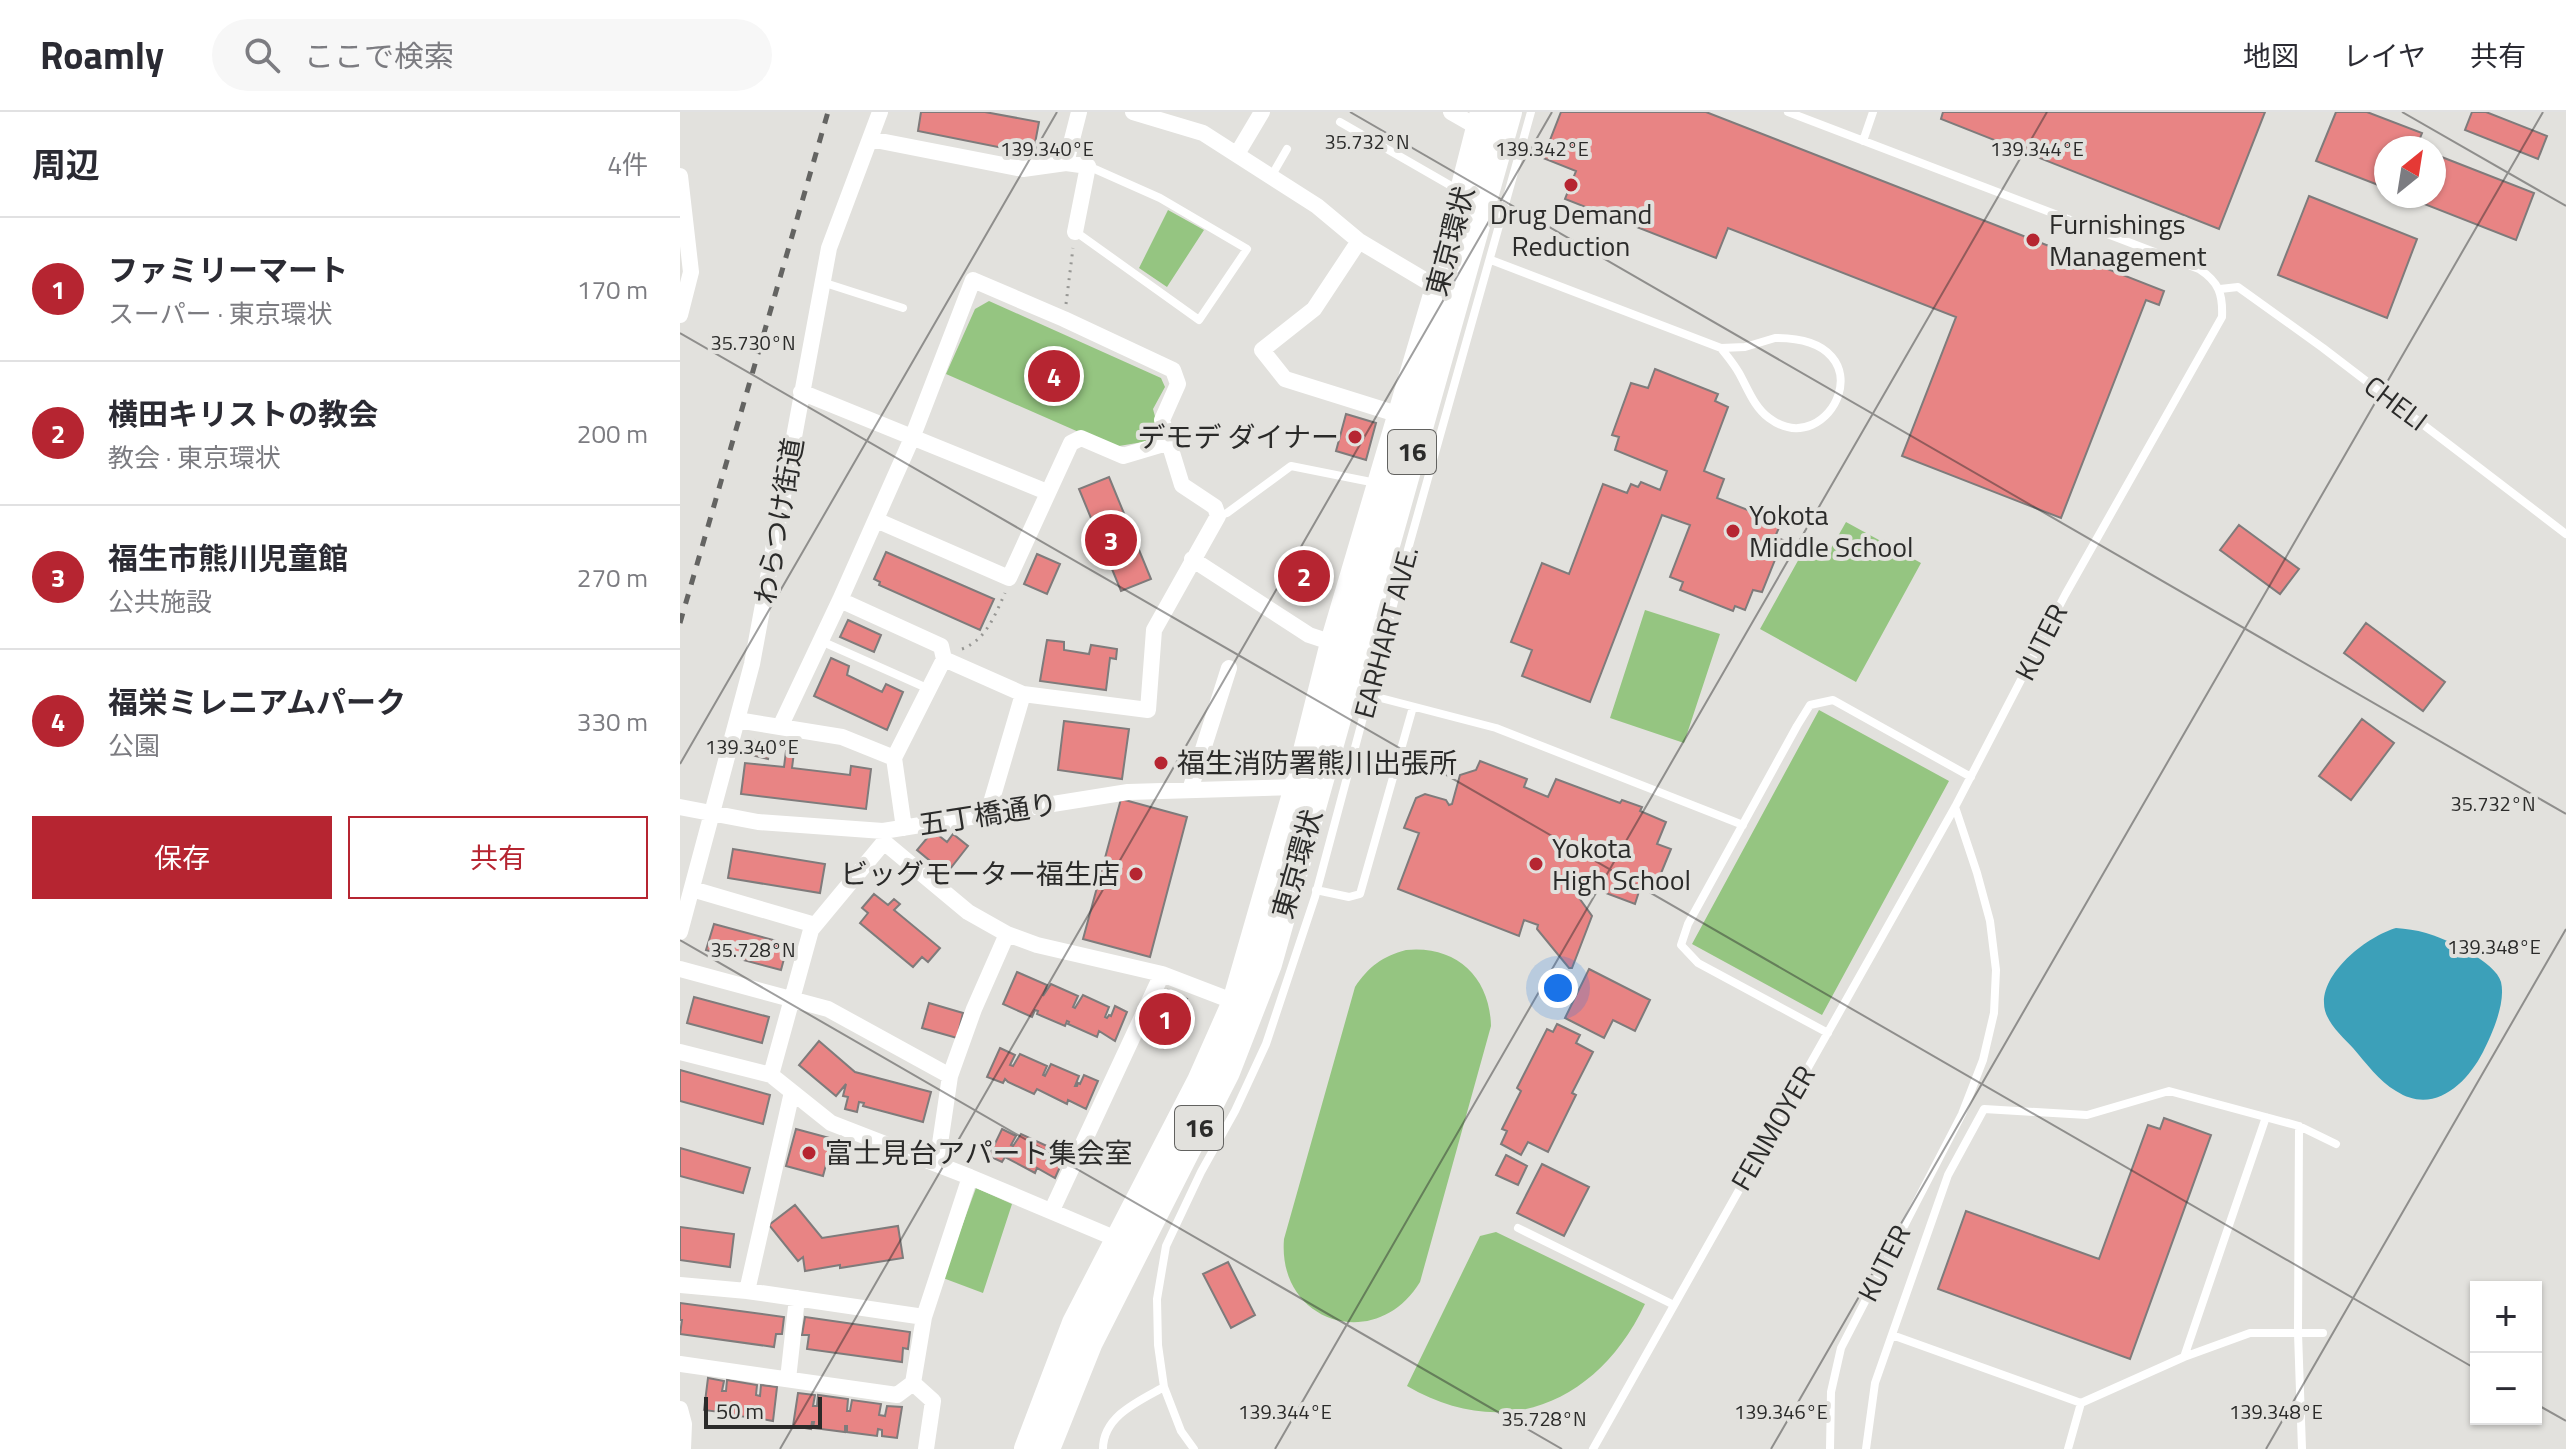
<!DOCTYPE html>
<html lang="ja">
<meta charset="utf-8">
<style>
body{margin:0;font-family:"Titillium Web","Noto Sans JP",sans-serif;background:#f7f7f7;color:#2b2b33}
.controls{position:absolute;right:24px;bottom:24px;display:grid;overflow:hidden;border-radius:0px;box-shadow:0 2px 6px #0004}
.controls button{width:72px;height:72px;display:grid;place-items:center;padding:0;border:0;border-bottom:2px solid #e1e1e2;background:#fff;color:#2b2b33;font:40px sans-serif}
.compass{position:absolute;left:1694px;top:24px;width:72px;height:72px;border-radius:50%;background:#fff;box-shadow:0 2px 6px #0004;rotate:30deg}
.scale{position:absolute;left:24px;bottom:20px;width:118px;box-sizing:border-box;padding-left:8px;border:4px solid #2b2b2a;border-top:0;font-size:22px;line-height:28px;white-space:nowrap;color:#2b2b2a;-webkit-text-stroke:6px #e2e1dd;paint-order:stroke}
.you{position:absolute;left:878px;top:876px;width:28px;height:28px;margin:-20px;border:6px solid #fff;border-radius:50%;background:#1a73e8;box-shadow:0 0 0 12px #1a73e833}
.badge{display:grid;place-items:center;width:52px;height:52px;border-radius:50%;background:#b62531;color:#fff;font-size:26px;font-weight:700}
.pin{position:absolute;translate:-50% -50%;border:4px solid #fff;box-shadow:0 2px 8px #0006}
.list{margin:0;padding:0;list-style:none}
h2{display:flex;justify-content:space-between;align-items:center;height:104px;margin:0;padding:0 32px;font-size:34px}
h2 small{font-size:26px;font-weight:400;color:#7c7c81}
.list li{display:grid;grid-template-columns:52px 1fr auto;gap:24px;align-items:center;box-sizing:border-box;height:144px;padding:0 32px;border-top:2px solid #e1e1e2}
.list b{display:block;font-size:30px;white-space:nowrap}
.list p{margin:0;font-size:26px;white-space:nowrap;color:#7c7c81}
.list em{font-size:26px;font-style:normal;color:#7c7c81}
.actions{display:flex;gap:16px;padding:24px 32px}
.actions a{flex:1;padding:18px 0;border:2px solid #b62531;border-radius:0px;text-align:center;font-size:28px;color:#b62531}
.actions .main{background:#b62531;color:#fff}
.icon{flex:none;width:44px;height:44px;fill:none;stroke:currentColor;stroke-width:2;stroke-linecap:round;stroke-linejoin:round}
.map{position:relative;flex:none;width:1886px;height:1337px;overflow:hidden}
header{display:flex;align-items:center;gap:48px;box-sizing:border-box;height:112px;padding:0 40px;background:#fff;border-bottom:2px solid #e1e1e2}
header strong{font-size:38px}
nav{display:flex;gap:44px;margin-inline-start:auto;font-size:28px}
.search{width:560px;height:72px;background:#f7f7f7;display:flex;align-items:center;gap:20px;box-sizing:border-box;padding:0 28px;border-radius:44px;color:#7c7c81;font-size:30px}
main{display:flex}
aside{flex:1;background:#fff}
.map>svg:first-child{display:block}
</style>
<header>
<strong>Roamly</strong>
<div class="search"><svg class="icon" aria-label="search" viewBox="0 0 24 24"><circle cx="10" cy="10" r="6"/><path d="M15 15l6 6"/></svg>ここで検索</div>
<nav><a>地図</a><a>レイヤ</a><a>共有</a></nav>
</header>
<main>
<aside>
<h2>周辺<small>4件</small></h2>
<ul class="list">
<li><span class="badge">1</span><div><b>ファミリーマート</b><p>スーパー · 東京環状</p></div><em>170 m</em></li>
<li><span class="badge">2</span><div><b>横田キリストの教会</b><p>教会 · 東京環状</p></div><em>200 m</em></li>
<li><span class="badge">3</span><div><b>福生市熊川児童館</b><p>公共施設</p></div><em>270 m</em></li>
<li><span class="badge">4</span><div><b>福栄ミレニアムパーク</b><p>公園</p></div><em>330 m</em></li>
</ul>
<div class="actions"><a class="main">保存</a><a>共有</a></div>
</aside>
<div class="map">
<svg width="1886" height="1337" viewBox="0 0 1886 1337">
<rect width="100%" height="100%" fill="#e2e1dd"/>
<path fill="#95c581" d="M488,98l36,20 -37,57 -28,-19z
M309,189l172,77 4,9 -12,22 8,30 -48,8 -167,-73 29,-65z
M1166,410l75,41 -65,119 -96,-53 45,-81 20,11z
M965,498l75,24 -36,109 -74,-25z
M1139,598l130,71 -127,234 -130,-71z
M726,838c50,-5 84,27 85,76l-71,256c-44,72 -143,41 -136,-43l71,-252c13,-20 28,-31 51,-37z
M296,1076l36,16 -29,89 -40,-15z
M816,1120l149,72c-47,99 -141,139 -238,82l73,-150z"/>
<path fill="#3ca0b9" d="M1716,816c10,1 20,2 30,5 19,5 70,29 75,49 5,21 -9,52 -18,70 -17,33 -50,63 -87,39 -17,-10 -30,-28 -43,-43 -11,-12 -29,-27 -29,-45 -1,-32 44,-67 72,-75z"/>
<path fill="#e88484" stroke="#7f7b7b" stroke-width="2" d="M241,0h64l54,10 -6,32 -115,-23z
M881,0h145l458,179 -5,14 -13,-5 -85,218 -159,-62 54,-139 -228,-89 -12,30 -151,-59 11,-28 -33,-13z
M1263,0h322l-46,117 -278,-110z
M1656,0h31l55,21 -6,15h-30v40l-70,-27z
M1792,0h14l61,24 -9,23 -73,-29z
M1754,42l100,39 -18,47 -102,-40 1,-4h19z
M1629,84l108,43 -30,79 -109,-43z
M975,257l63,25 -3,7 13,6 -24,64 20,8 -7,19 64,25 -6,14 8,3 -21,52 -9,-2 -8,20 -10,-4 -2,5 -53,-21 3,-8 -13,-5 20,-52 -28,-10 -72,187 -68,-26 10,-26 -21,-8 31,-79 27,11 34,-90 24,9 4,-9 7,3 3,-5 19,8 7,-19 -52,-21 4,-13 -7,-2 19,-52 17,5z
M666,302l30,9 -10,37 -30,-9z
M429,365l42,102 -30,12 -42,-102z
M1559,413l60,44 -19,25 -60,-44z
M206,440l108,47 -14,31 -101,-45 1,-3 -6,-3z
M357,442l23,10 -13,30 -23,-10z
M602,451l47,4 -2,20 -18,-1v5l-29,-6z
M168,508l33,15 -7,17 -34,-15z
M1686,511l79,59 -22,29 -79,-58z
M367,528l17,2v8l25,4 2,-9 26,4 -1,10 -6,-1 -4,32 -66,-9z
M151,546l18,8 -2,9 35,17 4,-8 17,8 -16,38 -73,-34z
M1682,607l32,24 -43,57 -32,-24z
M384,609l65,8 -7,50 -64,-9z
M70,627l21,4 -3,16 -21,-5z
M106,639l8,1 -2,16 58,7 1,-9 20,3 -5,40 -125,-15 4,-31 39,4z
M800,649l47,18 -3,8 24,10 8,-18 64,24 2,-3 20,7 -2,4 26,11 -9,22 14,5 -14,34 -14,-4 -8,25 -53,-20 -5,11 15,21 -20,52h-3l-32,-39 1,-4 -14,-5 -5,16 -121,-47 21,-56 -15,-5 12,-30 9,-4 21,6 3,5 3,-1 8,-29 16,-5z
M441,687l66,18 -37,140 -67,-18z
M253,719l14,11 6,-8 15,12 -22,28 -29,-24z
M53,737l92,15 -5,29 -92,-15z
M194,782l14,11 6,-6 6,5 -6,6 46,38 -12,14 -6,-5 -9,10 -53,-44 8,-10 -6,-5z
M34,812l74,20 -7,26 -75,-20z
M909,857l61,31 -15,31 -22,-11 -9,18 -39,-20z
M337,860l30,13 -4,11 8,-12 27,12 -5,11 2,1 8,-13 26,12 -4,10 2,1 2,-3 2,1 4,-10 12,6 -12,29 -16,-10 -2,6 -29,-13 1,-2 -2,-1 -2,5 -28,-12 1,-3 -3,-1 -3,7 -29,-13z
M488,878l19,9 -24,49 -19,-10z
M14,885l75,20 -7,26 -75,-20z
M249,891l34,10 -6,25 -35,-10z
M877,912l23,11 -4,8 17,9 -21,41 4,2 -28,57 -20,-10 -7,13 -20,-11 6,-13 -5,-2 19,-38 -4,-3 30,-59 6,3z
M139,929l36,31 76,20 -8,30 -60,-16 1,-3 -5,-1 -2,10 -12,-3 3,-12 -5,-1 3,-12 -10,12 -37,-31z
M320,936l15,7 -5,10 3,1 7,-12 27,12 -4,9 2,1 6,-12 28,12 -4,10h2l1,-3 2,1 4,-9 14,6 -12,28 -18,-9 -1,4 -30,-15 -3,5 -26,-12 -3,-3 -2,4 -16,-6z
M0,958l90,25 -7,29 -83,-23z
M1484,1006l47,17 -81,224 -192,-70 28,-78 133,48 49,-134 12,4z
M116,1017l37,10 -10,37 -37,-10z
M322,1017l14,7 -5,9 2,1 8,-12 26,12 -4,10 3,1 8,-12 13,6 -12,27 -18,-10 -2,5 -30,-16 -3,5 -13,-6z
M0,1036l70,20 -7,25 -63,-17z
M826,1043l21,11 -9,19 -22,-10z
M862,1052l47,23 -25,49 -47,-23z
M115,1093l27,33 76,-12 5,32 -63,10v-3l-35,6 -2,-14 -5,4 -29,-36z
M0,1115l54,7 -4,33 -50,-7z
M548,1150l27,53 -24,13 -28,-54z
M0,1191l104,14 -2,17h-6l-2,13 -94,-13 2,-14h-2z
M125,1205l105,15 -2,17 -5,-1 -1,14 -95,-13 2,-14h-7z
M28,1266l16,3 -2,10h4l1,-11 30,5 -1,10 4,1 1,-11 16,2 -4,34 -17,-3 1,-7h-2l-1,7 -31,-4 1,-8 -4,-1 -1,7 -15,-2z
M118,1281l17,2 -2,11h4l1,-11 30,4 -1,12h3l2,-11 29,4 -2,11 6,1 2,-10 15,1 -5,31 -15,-2v-6l-4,-1 -1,7 -30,-4v-6h-2v6l-32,-4 1,-6h-2l-1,7 -18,-3z"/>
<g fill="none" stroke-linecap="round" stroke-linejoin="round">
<path stroke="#979794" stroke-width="3" stroke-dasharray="2 6" stroke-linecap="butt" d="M386,192l7,-56
M282,537c24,-9 33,-34 43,-56"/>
<path stroke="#fff" stroke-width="8" d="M660,10l120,69
M1183,29l10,-29
M592,63l15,-26
M396,120l123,88 48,-71 -87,-51 -72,-32
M811,148l230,88
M142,170l81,26
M1540,177l18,-2 85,61 243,186
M1095,226c116,-1 55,126 -6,80 -15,-11 -21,-29 -30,-45 -5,-9 -12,-17 -18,-25l24,-1z
M538,404l9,-3 64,-47 85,17
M141,529l108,48
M689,583l127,33 247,97
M636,778l33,7 11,-3 53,-187
M1148,921l-130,-70 -17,-18 7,-21 109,-198 13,-21 23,-5 138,77
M1619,1014l-1,207 4,116
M838,1116l156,77
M1212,1223l189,68 103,-46 66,-24h73
M1504,1245l82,-240
M423,1337c0,-33 36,-48 61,-62
M514,1337l-13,-18 -17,-44 -6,-42 -1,-46 9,-53 35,-74 34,-61 31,-67 49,-147 95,-355 121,-430
M913,1337l362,-642 110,-212 157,-278c1,-23 -3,-35 -23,-48l-411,-157
M1150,1337l1,-57 10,-44 121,-234 21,-54 11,-47 2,-43 -6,-49 -13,-48 -22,-66
M1186,1337l9,-66 73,-208 36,-66 103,6 82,-24 130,35 37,18
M1388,1337l13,-46"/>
<path stroke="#fff" stroke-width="16" d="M453,0l70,21 114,73 42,35 79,47
M771,0l28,16
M190,27l153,30 43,-6 22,3 -13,66
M557,42l25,-42
M386,51l13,-51
M0,64l11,96 -11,43
M679,129l-45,68 -52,41 23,29 115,36
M121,280l246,100
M196,408l133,58 62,-135 10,-5 42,18 47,-14
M512,447l117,76 24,8
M57,608l43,7 60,-127 72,-162 61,-158 91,39 109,51 5,14 -16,36 20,65 33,22 3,9 -64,114 -6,80 -125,-16 -79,-35 -3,-13 -101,-46
M100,615l62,10 52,21 50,-99
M214,646l10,70
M510,678l39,-122
M0,695l78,15 125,9 245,-39 169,-5 8,2
M308,701l35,-119
M203,719l1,11 84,70 39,22 30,11 125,29 73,28
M12,777l123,36
M0,820l72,-268 77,-416 51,-136
M0,857l148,40 122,67
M0,940l91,23 60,48 139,54 149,63
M91,963l40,-145 73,-88
M257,1052l13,-88 24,-67 33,-75
M372,1098l110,-236
M0,1173l67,6 177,26
M67,1179l45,-199
M0,1252l217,31 16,-12
M108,1267l9,-81
M0,1297l4,15 -1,25
M246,1337l7,-48 -20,-18 11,-66 46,-140"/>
<path stroke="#fff" stroke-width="26" d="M347,1337l48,-126 125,-242 35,-79 62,-215 36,-144 105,-355 45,-176
M367,1337l43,-107 137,-270 42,-108 240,-852"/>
<path stroke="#646462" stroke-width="5" stroke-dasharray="10 10" stroke-linecap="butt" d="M0,511l148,-511"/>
</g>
<path fill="none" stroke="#2b2b2a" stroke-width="2" stroke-opacity="0.45" d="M670,0l1216,702M1722,0l164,94M0,221l1796,1036M0,652l377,-652M0,828l882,509M1856,1292l30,17M100,1337l772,-1337M595,1337l772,-1337M1091,1337l772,-1337M1586,1337l300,-520"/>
<g fill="#b62531" stroke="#e2e1dd" stroke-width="3">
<circle cx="891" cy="73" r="8"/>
<circle cx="1353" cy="128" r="8"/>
<circle cx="675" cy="325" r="8"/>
<circle cx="1053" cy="419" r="8"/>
<circle cx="481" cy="651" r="8"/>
<circle cx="856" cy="752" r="8"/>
<circle cx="456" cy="762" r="8"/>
<circle cx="129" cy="1041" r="8"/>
</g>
<g text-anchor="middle" stroke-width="8" stroke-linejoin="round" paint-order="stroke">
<g fill="#e2e1dd" stroke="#626260" stroke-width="2">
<rect x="708" y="318" width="48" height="44" rx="6"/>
<rect x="495" y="994" width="48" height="44" rx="6"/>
</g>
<g font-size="26" font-weight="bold" fill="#2b2b2a">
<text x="732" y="349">16</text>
<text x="519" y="1025">16</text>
</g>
<g font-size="28" fill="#2b2b2a" stroke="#e2e1dd" text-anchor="start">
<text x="891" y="112" text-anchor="middle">Drug Demand<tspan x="891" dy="32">Reduction</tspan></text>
<text x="1369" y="122">Furnishings<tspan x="1369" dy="32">Management</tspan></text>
<text x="659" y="335" text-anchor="end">デモデ ダイナー</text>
<text x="1069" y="413">Yokota<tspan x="1069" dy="32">Middle School</tspan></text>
<text x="497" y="661">福生消防署熊川出張所</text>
<text x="872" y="746">Yokota<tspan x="872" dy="32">High School</tspan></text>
<text x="440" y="772" text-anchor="end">ビッグモーター福生店</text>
<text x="145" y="1051">富士見台アパート集会室</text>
</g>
<g font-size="28" fill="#2b2b2a" stroke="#e2e1dd">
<text transform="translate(770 129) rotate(-75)" y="10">東京環状</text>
<text transform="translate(1716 291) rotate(37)" y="10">CHELI</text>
<text transform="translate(99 409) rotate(-80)" y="10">わらつけ街道</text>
<text transform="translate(706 520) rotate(-75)" y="10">EARHART AVE.</text>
<text transform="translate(1361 530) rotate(-63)" y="10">KUTER</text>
<text transform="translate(308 702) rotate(-9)" y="10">五丁橋通り</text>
<text transform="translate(617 752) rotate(-74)" y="10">東京環状</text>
<text transform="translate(1093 1016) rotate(-60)" y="10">FENMOYER</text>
<text transform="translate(1204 1151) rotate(-63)" y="10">KUTER</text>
</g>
</g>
<g font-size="20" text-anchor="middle" fill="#2b2b2a" stroke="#e2e1dd" stroke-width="8" stroke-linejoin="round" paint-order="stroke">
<text x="687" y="37">35.732°N</text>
<text x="367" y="44">139.340°E</text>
<text x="862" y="44">139.342°E</text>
<text x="1357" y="44">139.344°E</text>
<text x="73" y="238">35.730°N</text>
<text x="72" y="642">139.340°E</text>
<text x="1813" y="699">35.732°N</text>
<text x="1814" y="842">139.348°E</text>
<text x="73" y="845">35.728°N</text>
<text x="605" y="1307">139.344°E</text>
<text x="1101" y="1307">139.346°E</text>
<text x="1596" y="1307">139.348°E</text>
<text x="864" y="1314">35.728°N</text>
</g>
</svg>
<div class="controls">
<button>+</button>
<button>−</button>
</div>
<svg class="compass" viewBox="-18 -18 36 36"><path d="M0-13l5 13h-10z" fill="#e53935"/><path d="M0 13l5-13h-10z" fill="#7c7c81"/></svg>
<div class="scale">50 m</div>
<div class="you"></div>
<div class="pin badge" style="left:485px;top:907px">1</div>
<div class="pin badge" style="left:624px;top:464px">2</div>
<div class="pin badge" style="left:431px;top:428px">3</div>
<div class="pin badge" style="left:374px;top:264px">4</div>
</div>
</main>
